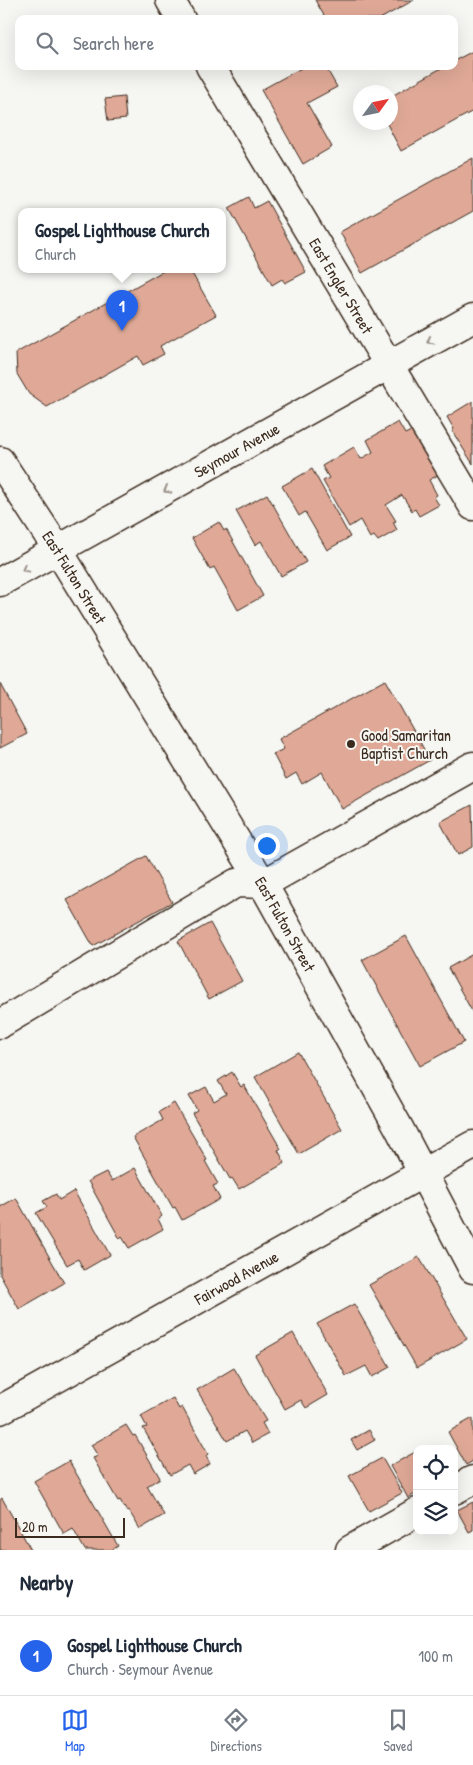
<!DOCTYPE html>
<meta charset="utf-8">
<style>
body{margin:0;font-family:"Patrick Hand",sans-serif;background:#f2f2f3;color:#1f2937}
.controls{position:absolute;right:15px;bottom:15px;display:grid;overflow:hidden;border-radius:10px;box-shadow:0 5px 20px #0002}
.controls button{width:45px;height:45px;display:grid;place-items:center;padding:0;border:0;border-bottom:1px solid #e0e1e3;background:#fff;color:#1f2937;font:25px sans-serif}
.compass{position:absolute;left:353px;top:85px;width:45px;height:45px;border-radius:50%;background:#fff;box-shadow:0 5px 20px #0002;rotate:57deg}
.scale{position:absolute;left:15px;bottom:12px;width:110px;box-sizing:border-box;padding-left:5px;border:2px solid #3b2a1e;border-top:0;font-size:14px;line-height:18px;white-space:nowrap;color:#3b2a1e;-webkit-text-stroke:4px #f6f6f2;paint-order:stroke}
.you{position:absolute;left:266px;top:845px;width:18px;height:18px;margin:-12px;border:4px solid #fff;border-radius:50%;background:#1a73e8;box-shadow:0 0 0 8px #1a73e833}
.badge{display:grid;place-items:center;width:32px;height:32px;border-radius:50%;background:#2563eb;color:#fff;font-size:16px;font-weight:700}
.pin{position:absolute;translate:-50% -41px;filter:drop-shadow(0 1px 2px #0008)}
.pin::after{content:'';position:absolute;top:26px;width:18px;height:15px;background:inherit;clip-path:polygon(0 0,100% 0,50% 100%)}
.popup{position:absolute;left:18px;top:208px;width:208px;height:65px;box-sizing:border-box;display:grid;place-content:center;border-radius:10px;background:#fff;filter:drop-shadow(0 1px 4px #0005);font-size:16px;white-space:nowrap;color:#747a83}
.popup b{font-size:19px;color:#1f2937}
.popup::after{content:'';position:absolute;left:50%;top:100%;margin-left:-10px;border:10px solid transparent;border-top-color:#fff}
.list{margin:0;padding:0;list-style:none}
h2{display:flex;justify-content:space-between;align-items:center;height:65px;margin:0;padding:0 20px;font-size:21px}
h2 small{font-size:16px;font-weight:400;color:#747a83}
.list li{display:grid;grid-template-columns:32px 1fr auto;gap:15px;align-items:center;box-sizing:border-box;height:80px;padding:0 20px;border-top:1px solid #e0e1e3}
.list b{display:block;font-size:19px;white-space:nowrap}
.list p{margin:0;font-size:16px;white-space:nowrap;color:#747a83}
.list em{font-size:16px;font-style:normal;color:#747a83}
.icon{flex:none;width:28px;height:28px;fill:none;stroke:currentColor;stroke-width:2;stroke-linecap:round;stroke-linejoin:round}
.map{position:relative;flex:none;width:473px;height:1550px;overflow:hidden}
.search{position:absolute;background:#fff;box-shadow:0 5px 20px #0002;left:15px;right:15px;top:15px;height:55px;display:flex;align-items:center;gap:12px;box-sizing:border-box;padding:0 18px;border-radius:10px;color:#747a83;font-size:19px}
.sheet{height:145px;background:#fff}
nav{display:flex;justify-content:space-around;align-items:center;box-sizing:border-box;height:70px;border-top:1px solid #e0e1e3;background:#fff;font-size:14px;color:#747a83}
nav a{display:grid;justify-items:center;gap:2px}
nav .on{color:#2563eb}
.map>svg:first-child{display:block}
</style>
<div class="map">
<svg width="473" height="1550" viewBox="0 0 473 1550">
<rect width="100%" height="100%" fill="#f6f6f2"/>
<filter id="ink" filterUnits="userSpaceOnUse"><feTurbulence type="fractalNoise" baseFrequency=".02" numOctaves="2"/><feDisplacementMap in="SourceGraphic" scale="10" xChannelSelector="R" yChannelSelector="G"/><feConvolveMatrix kernelMatrix="1 2 1 2 8 2 1 2 1" color-interpolation-filters="sRGB"/></filter>
<g filter="url(#ink)">
<path fill="#e0a997" stroke="#3b2a1e" d="M315,0h99l-34,19h-54z
M473,51v60l-72,40 -15,-29h4v-25l55,-31h9v-5z
M305,66h20l12,21 -30,16 25,44 -29,17 -42,-74z
M124,97l2,22 -18,2 -3,-22z
M473,158v53l-111,62 -22,-41z
M249,197l5,11 13,-7 39,71 -21,11 -3,-4 -10,6 -43,-77z
M165,270h25l26,45 -56,31 4,8 -21,11 -5,-9 -91,51 -18,-13 -12,-20 -1,-21z
M473,401v63l-21,-33 2,-2 -7,-12z
M398,422l7,12 8,-4 25,45 -9,5 8,15 -3,2 5,8 -20,11 -4,-7 -3,2 -10,-16 -16,10 10,16 -3,1 4,8 -19,11 -4,-5 -4,2 -10,-18 -11,7 -26,-46 6,-3 -7,-12 32,-19 7,12 12,-7 -6,-12z
M312,469l38,68 -23,13 -22,-38 -6,4 -17,-30z
M267,494l39,68 -25,14 -20,-35 -6,4 -19,-34z
M219,522l5,9 2,-2 37,67 -25,14 -24,-43 -4,3 -18,-32z
M385,680l45,80 -88,49 -20,-37 -20,12 -6,-11 -10,6 -13,-25 11,-5 -5,-10z
M0,684l27,50 -27,14z
M472,805l1,42 -15,8 -18,-33z
M146,856l26,46 -79,44 -26,-46z
M210,923l32,58 -33,18 -31,-58z
M406,936l58,106 -44,24 -58,-106z
M473,954v59l-25,-45z
M298,1052l44,77 -43,25 -44,-77z
M232,1072l9,15 3,-2 37,64 -3,1 7,13 -46,26 -7,-11 -2,1 -38,-66 5,-3 -8,-14 17,-9 8,14 12,-7 -8,-13z
M174,1103l33,57 -2,1 13,23 -5,2 7,13 -38,21 -7,-13 -2,1 -40,-71 30,-17 -4,-8z
M135,1168l27,48 -4,3 5,10 -34,19 -7,-11 -2,2 -32,-58 18,-9 6,9z
M74,1191l36,64 -26,15 -6,-11 -11,6 -31,-52 11,-6 -4,-6 13,-7 3,6z
M16,1198l48,85 -45,26 -19,-34v-68z
M419,1257l48,82 -50,29 -48,-83z
M354,1304l36,63 -18,10 -6,-11 -20,10 -29,-52z
M293,1333l35,62 -22,13 -5,-8 -16,9 -30,-54z
M234,1368l32,53 -4,2 6,11 -16,9 -7,-12 -18,10 -30,-51z
M173,1398l6,11 3,-2 26,47 -2,2 4,8 -17,10 -5,-9 -18,10 -27,-47 4,-1 -6,-11z
M473,1418v43l-7,4 -18,-33z
M126,1425l7,11 2,-1 25,43 -13,8 17,29 -24,14 -11,-18 -2,1 -7,-12 -2,1 -25,-43 5,-2 -7,-11z
M369,1430l6,10 -18,10 -6,-10z
M417,1451v42l-9,5 -18,-32z
M382,1458l20,35 -33,18 -20,-35z
M69,1461l49,85 -6,4h-27l-12,-21 -9,5 -30,-53z
M2,1498l29,52h-31v-50z
M473,1502v28l-4,2 -12,-22z"/>
<g fill="none" stroke-linecap="round" stroke-linejoin="round">
<defs>
<g id="minor">
<path d="M170,0l11,19"/>
<path id="s1" d="M210,66l263,440"/>
<path id="s2" d="M0,461l58,89 205,334 136,244 74,141"/>
<path id="s3" d="M0,582l473,-264"/>
<path d="M0,1024l236,-141 27,1 210,-118"/>
<path id="s4" d="M0,1410l473,-265"/>
<path d="M454,1490l19,-10"/>
<path d="M350,1550l67,-38"/>
</g>
</defs>
<use href="#minor" stroke="#3b2a1e" stroke-width="31"/>
<use href="#minor" stroke="#f6f6f2" stroke-width="28"/>
</g>
<defs><path id="oneway-chevron" d="M-2-3.5L2.5 0L-2 3.5" fill="none" stroke-width="1.6" stroke-linecap="round" stroke-linejoin="round" transform="scale(1.25)"/></defs>
<g stroke="#989088">
<use href="#oneway-chevron" transform="translate(430 341) rotate(151)"/>
<use href="#oneway-chevron" transform="translate(167 490) rotate(151)"/>
<use href="#oneway-chevron" transform="translate(25 569) rotate(151)"/>
</g>
</g>
<circle fill="#3b2a1e" stroke="#f6f6f2" stroke-width="2" cx="351" cy="744" r="5"/>
<g text-anchor="middle" stroke-width="4" stroke-linejoin="round" paint-order="stroke">
<g font-size="16" fill="#3b2a1e" stroke="#f6f6f2">
<text dy="6" stroke="none"><textPath href="#s1" startOffset="256">East Engler Street</textPath></text>
<text dy="6" stroke="none"><textPath href="#s3" startOffset="271">Seymour Avenue</textPath></text>
<text dy="6" stroke="none"><textPath href="#s2" startOffset="138">East Fulton Street</textPath></text>
<text dy="6" stroke="none"><textPath href="#s2" startOffset="544">East Fulton Street</textPath></text>
<text dy="6" stroke="none"><textPath href="#s4" startOffset="271">Fairwood Avenue</textPath></text>
</g>
<g font-size="16" fill="#3b2a1e" stroke="#f6f6f2" text-anchor="start">
<text x="361" y="741">Good Samaritan<tspan x="361" dy="18">Baptist Church</tspan></text>
</g>
</g>
</svg>
<div class="controls">
<button><svg class="icon" aria-label="locate" viewBox="0 0 24 24"><circle cx="12" cy="12" r="6"/><path d="M12 2v4M12 18v4M2 12h4M18 12h4"/></svg></button>
<button><svg class="icon" aria-label="layers" viewBox="0 0 24 24"><path d="M12 4l9 5-9 5-9-5zM3 14l9 5 9-5"/></svg></button>
</div>
<svg class="compass" viewBox="-18 -18 36 36"><path d="M0-13l5 13h-10z" fill="#e53935"/><path d="M0 13l5-13h-10z" fill="#747a83"/></svg>
<div class="scale">20 m</div>
<div class="you"></div>
<div class="pin badge" style="left:122px;top:331px">1</div>
<div class="popup"><b>Gospel Lighthouse Church</b>Church</div>
<div class="search"><svg class="icon" aria-label="search" viewBox="0 0 24 24"><circle cx="10" cy="10" r="6"/><path d="M15 15l6 6"/></svg>Search here</div>
</div>
<section class="sheet">
<h2>Nearby<small></small></h2>
<ul class="list">
<li><span class="badge">1</span><div><b>Gospel Lighthouse Church</b><p>Church · Seymour Avenue</p></div><em>100 m</em></li>
</ul>
</section>
<nav>
<a class="on"><svg class="icon" aria-label="map" viewBox="0 0 24 24"><path d="M3 6l6-2 6 2 6-2v14l-6 2-6-2-6 2zM9 4v14M15 6v14"/></svg>Map</a>
<a><svg class="icon" aria-label="directions" viewBox="0 0 24 24"><path d="M12 3l9 9-9 9-9-9zM9 14v-3h6M13 9l2 2-2 2"/></svg>Directions</a>
<a><svg class="icon" aria-label="saved" viewBox="0 0 24 24"><path d="M7 4h10v16l-5-4-5 4z"/></svg>Saved</a>
</nav>
